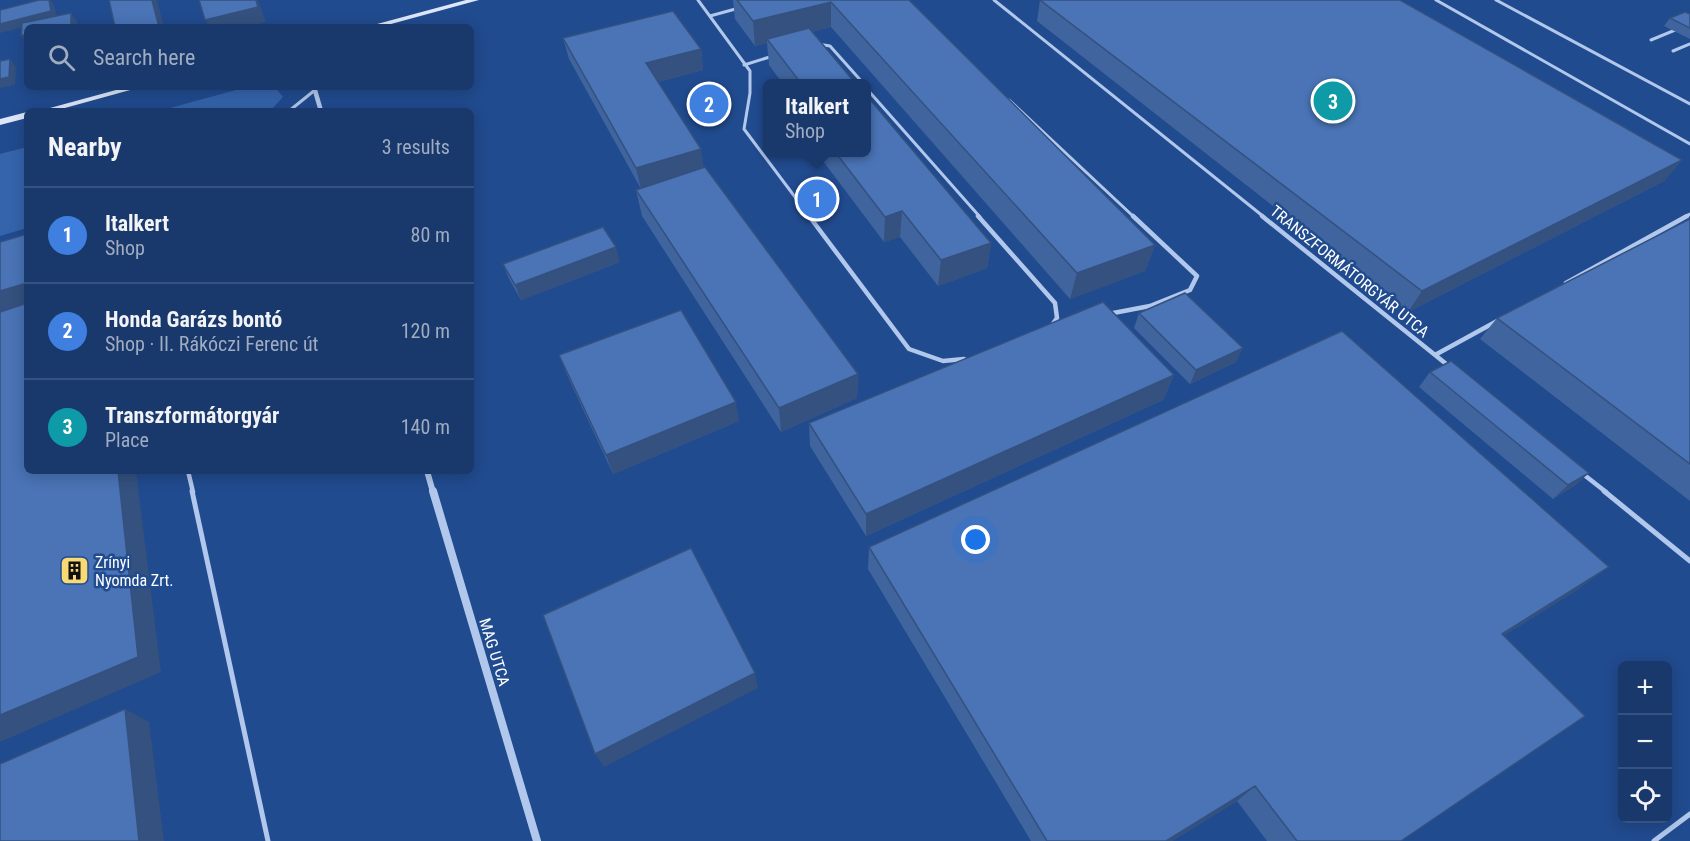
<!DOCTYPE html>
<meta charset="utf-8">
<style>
body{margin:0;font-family:"Roboto Condensed",sans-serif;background:#223f71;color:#f1f3f6}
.controls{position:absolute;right:18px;bottom:18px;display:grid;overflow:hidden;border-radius:9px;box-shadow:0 3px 15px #0003}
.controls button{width:54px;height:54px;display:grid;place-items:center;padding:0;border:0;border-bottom:2px solid #37527e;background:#19386b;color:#f1f3f6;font:30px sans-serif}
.you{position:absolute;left:976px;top:540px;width:21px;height:21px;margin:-15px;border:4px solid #fff;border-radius:50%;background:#1a73e8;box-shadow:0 0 0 9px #1a73e833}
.badge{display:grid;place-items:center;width:39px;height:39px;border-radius:50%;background:#ea580c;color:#fff;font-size:20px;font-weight:700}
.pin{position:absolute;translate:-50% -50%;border:3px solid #fff;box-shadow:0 2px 6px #0006}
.popup{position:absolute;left:763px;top:79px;width:108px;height:78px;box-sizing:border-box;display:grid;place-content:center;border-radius:9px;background:#19386b;filter:drop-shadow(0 2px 4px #0005);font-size:20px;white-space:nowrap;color:#9facc1}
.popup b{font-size:22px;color:#f1f3f6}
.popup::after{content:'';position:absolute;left:50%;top:100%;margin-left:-12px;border:12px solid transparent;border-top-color:#19386b}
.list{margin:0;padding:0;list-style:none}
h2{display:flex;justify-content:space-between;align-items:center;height:78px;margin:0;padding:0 24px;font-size:26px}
h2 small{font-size:20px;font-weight:400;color:#9facc1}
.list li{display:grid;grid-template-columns:39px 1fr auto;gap:18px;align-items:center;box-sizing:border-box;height:96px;padding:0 24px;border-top:2px solid #37527e}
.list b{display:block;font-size:22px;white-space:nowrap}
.list p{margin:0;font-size:20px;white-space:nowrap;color:#9facc1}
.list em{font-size:20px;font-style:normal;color:#9facc1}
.icon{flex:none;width:33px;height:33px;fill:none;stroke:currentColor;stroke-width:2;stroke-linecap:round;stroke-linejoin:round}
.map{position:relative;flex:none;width:1690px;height:841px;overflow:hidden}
.search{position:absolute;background:#19386b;box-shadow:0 3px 15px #0003;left:24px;top:24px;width:450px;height:66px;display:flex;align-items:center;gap:15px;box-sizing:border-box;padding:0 21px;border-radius:9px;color:#9facc1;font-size:22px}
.panel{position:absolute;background:#19386b;box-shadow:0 3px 15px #0003;left:24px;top:108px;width:450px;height:366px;border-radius:9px}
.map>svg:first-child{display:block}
</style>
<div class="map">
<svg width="1690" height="841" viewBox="0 0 1690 841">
<rect width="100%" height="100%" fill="#214b8f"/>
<path fill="#3564ac" d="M247,87h28l8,10 -13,14h-111z
M27,147v81l-27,8v-82z"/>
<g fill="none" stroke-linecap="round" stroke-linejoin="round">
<path stroke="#b1c8ec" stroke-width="3" d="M698,0l52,71v22l-6,36 66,88
M994,0l270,217
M1436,0l254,144
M1496,0l194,104
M710,16l29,-8
M1651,40l39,-16
M818,44l12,2 33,37
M1673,51l17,-7
M744,65l29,-9
M866,88l114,129
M1009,100l125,117
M289,111l26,-21
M1684,217l6,-3"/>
<path stroke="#b1c8ec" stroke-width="4.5" d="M809,216l100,133 34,12 21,-2
M978,216l77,87 2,15 -5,7
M1262,216l188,151
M1566,283l121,-67
M1108,314l42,-8 40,-16 7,-14 -64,-60
M1435,355l64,-35
M188,471l5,21
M1583,474l23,18"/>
<path stroke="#b1c8ec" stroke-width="5" d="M192,491l76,350
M1604,491l86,70
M1654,841l36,-27"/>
<path stroke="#b1c8ec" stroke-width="4.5" d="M314,87l7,24"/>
<path stroke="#b1c8ec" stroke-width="6" d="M427,471l6,21"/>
<path stroke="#b1c8ec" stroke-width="8" d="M433,491l104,350"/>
<path fill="#dde7f9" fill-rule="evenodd" d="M466,0h13l-99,27h-14z
M127,87h14l-87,24h-15z
M27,112v6l-27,7v-6z"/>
</g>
<path fill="#40649d" d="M733,0h176l246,245 -10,26 -75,28 -239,-272 -19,5 44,52h-73l-14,-19 -2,-22 -12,3 -20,-27z
M1040,0l642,160 -18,21 -256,131 -371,-291z
M1690,14v25l-26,-13 6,-8z
M563,38l138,11 2,21 -45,12 46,86 154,206 -1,24 -76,34 -139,-216 -6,-26 5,-1 -72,-130z
M817,153h50l124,90 -4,25 -49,18 -38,-49 -16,5z
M1690,219v282l-210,-162 17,-21z
M620,262l-99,38 -12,-21 -6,-15z
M1139,313l97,49 -46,22 -56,-56z
M559,355l180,66 -126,53 -46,-99z
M1430,372l159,101 -15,13 -21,13 -134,-112z
M1174,375l-11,25 -297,136 -56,-90 -1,-23z
M869,547l711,41 -77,48 -102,205h-134l-30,-40 -65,40h-141l-163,-272z"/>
<path fill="#34517f" d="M49,0h1l4,5 3,14 -57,14v-9z
M152,0h5l7,27h-5z
M256,0h2l8,22 -20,5h-37l-4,-7z
M831,2v25l-62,16 -2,-4v4l-12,3 -2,-25z
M71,13l6,8v6h-15z
M27,34v10l-6,-8z
M701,49l2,21 -53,14 -4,-21z
M10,59l6,8 -1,18 -15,3v-9z
M701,149l3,21 -63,19 -5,-21z
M1682,160l-18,21 -256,131 14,-21z
M902,211l-2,26 -16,5 1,-25z
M991,243l-4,25 -49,18 3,-26z
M1155,245l-10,26 -75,28 7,-26z
M616,247l4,15 -99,38 -6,-15z
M27,283v33l-27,8v-33z
M1243,348l-7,14 -46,22 6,-14z
M858,374l-1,24 -76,34 -2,-24z
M1174,375l-11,25 -297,136v-22z
M736,402l3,19 -126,53 -7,-19z
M118,471h18l25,201 -161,70v-27z
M1589,473l-15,13 -21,13 15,-14z
M1609,567l-29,21 -104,65 26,-19z
M755,673l3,15 -154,79 -9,-13z
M125,709l24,13 15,119h-25z
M1255,786l-18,15 -65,40h-6z"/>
<path fill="#4a74b6" stroke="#34517f" stroke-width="1.5" d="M39,0h10l2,11 -51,13v-14z
M109,0h43l7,27h-44z
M199,0h57l2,7 -53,13z
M737,0h172l246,245 -78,28 -246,-271 -78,19z
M1040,0h360l282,160 -260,131z
M673,11l28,38 -55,14 55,86 -65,19 -73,-130z
M1685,12l5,2v14l-20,-10z
M71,13v12l-9,2h-35v7l-6,2 1,-13z
M809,28l47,56h-63l7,-2 -33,-43z
M10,59l-1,18 -9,2v-18z
M867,96l124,147 -50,17 -39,-49 -17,6 -49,-64h31z
M705,167l153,207 -79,34 -143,-218z
M1690,219v245l-193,-146z
M603,227l13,20 -101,38 -12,-21z
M27,234v49l-27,8v-49z
M1185,293l58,55 -47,22 -57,-57z
M1103,302l71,73 -308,139 -57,-91z
M27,303v168h91l20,186 -138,58v-403z
M681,310l55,92 -130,53 -47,-100z
M1342,331l267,236 -107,67 83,82 -184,125h-104l-42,-55 -89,55h-119l-178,-294z
M1451,361l138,112 -21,12 -138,-113z
M691,548l64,125 -160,81 -52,-139z
M125,709l14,132h-139v-77z"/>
<defs>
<symbol id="building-square" viewBox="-11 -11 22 22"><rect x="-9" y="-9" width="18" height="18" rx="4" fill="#f8d973" stroke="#214b8f"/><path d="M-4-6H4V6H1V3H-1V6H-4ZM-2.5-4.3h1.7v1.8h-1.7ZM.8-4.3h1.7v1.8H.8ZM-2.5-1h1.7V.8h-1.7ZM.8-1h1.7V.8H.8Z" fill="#111"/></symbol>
</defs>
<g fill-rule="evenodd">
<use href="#building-square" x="58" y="554" width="33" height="33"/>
</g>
<g text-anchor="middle" stroke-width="5" stroke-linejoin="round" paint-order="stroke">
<g font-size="16" fill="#fff" stroke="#214b8f">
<text transform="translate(1350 271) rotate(39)" y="6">TRANSZFORMÁTORGYÁR UTCA</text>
<text transform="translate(495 652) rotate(73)" y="6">MAG UTCA</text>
</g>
<g font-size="16" fill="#fff" stroke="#214b8f" text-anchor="start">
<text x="95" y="568">Zrínyi<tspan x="95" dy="18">Nyomda Zrt.</tspan></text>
</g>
</g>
</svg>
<div class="controls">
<button>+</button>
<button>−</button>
<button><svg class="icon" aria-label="locate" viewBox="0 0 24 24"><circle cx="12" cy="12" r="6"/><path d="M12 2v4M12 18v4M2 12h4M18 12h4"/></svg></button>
</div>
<div class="you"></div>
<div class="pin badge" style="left:817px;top:199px;background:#3f7fe0">1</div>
<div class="popup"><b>Italkert</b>Shop</div>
<div class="pin badge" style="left:709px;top:104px;background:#3f7fe0">2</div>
<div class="pin badge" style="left:1333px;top:101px;background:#0f9aa8">3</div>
<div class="search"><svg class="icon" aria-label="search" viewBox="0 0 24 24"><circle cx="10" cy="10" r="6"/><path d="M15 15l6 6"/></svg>Search here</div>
<section class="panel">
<h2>Nearby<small>3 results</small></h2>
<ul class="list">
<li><span class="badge" style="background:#3f7fe0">1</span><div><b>Italkert</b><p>Shop</p></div><em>80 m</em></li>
<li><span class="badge" style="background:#3f7fe0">2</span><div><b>Honda Garázs bontó</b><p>Shop · II. Rákóczi Ferenc út</p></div><em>120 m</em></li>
<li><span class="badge" style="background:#0f9aa8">3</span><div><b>Transzformátorgyár</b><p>Place</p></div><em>140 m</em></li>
</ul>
</section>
</div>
